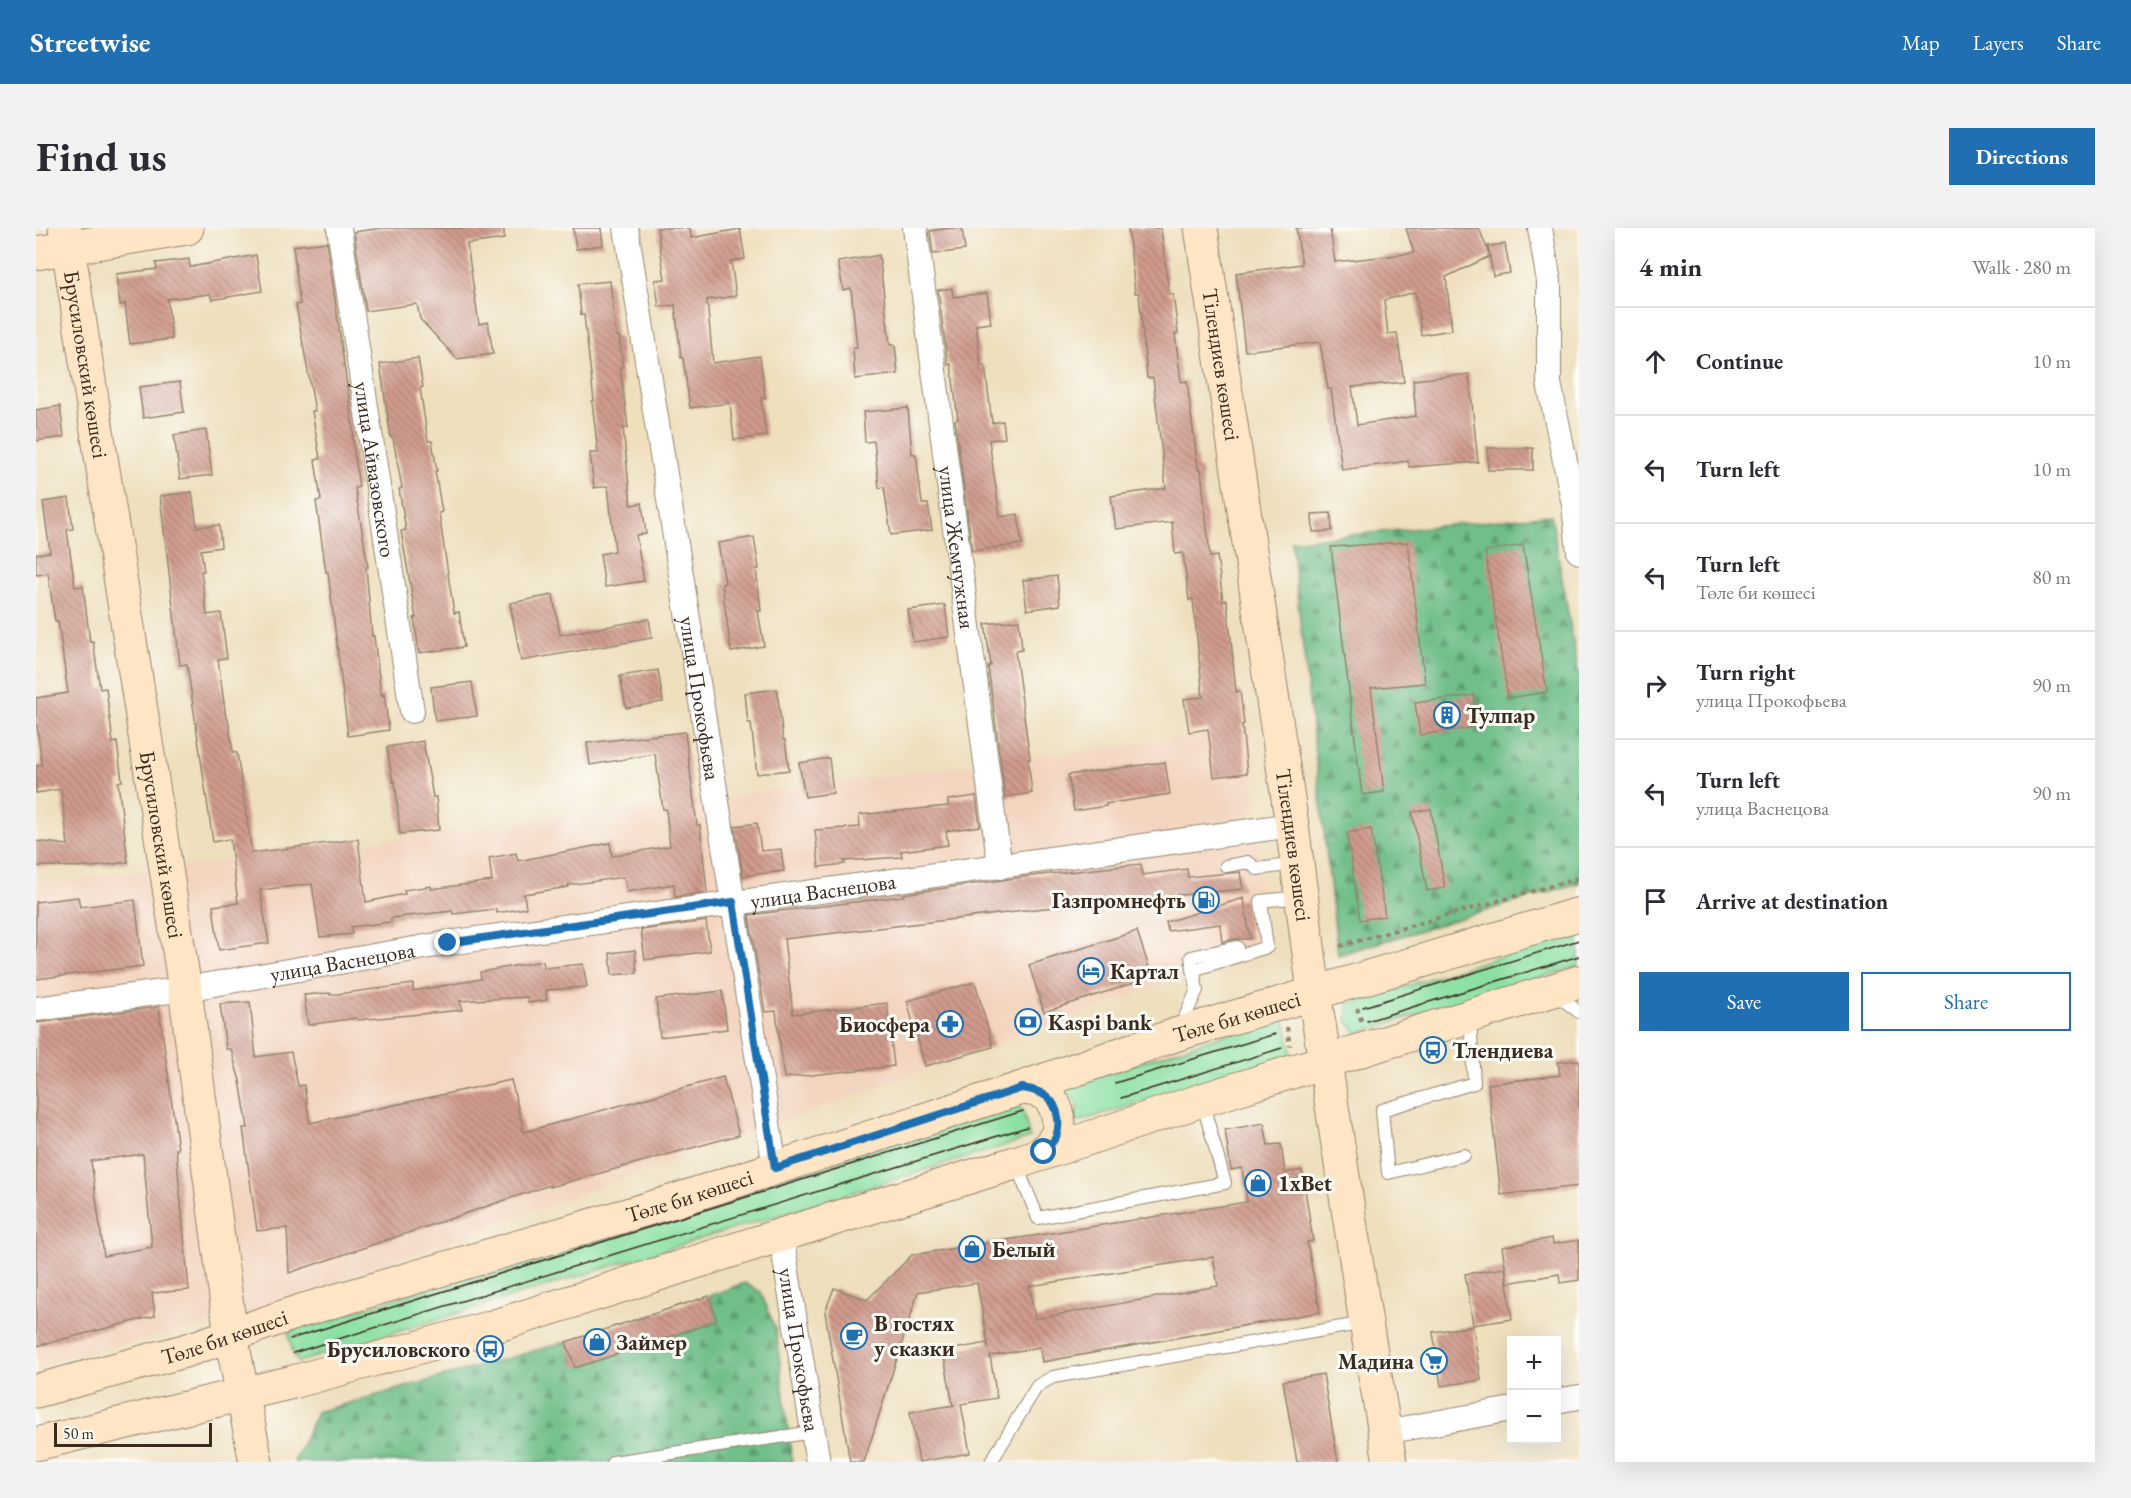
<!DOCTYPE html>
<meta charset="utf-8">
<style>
body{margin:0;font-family:"EB Garamond",serif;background:#f2f2f3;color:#2b2b33}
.controls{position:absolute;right:18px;bottom:18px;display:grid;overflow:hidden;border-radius:0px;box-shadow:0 6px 24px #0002}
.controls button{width:54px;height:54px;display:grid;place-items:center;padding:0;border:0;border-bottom:2px solid #e1e1e2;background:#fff;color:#2b2b33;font:30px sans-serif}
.scale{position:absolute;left:18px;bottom:15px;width:158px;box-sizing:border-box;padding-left:6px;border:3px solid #3b2a1e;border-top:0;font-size:16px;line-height:21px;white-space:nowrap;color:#3b2a1e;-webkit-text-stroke:4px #fdfcf7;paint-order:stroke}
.stop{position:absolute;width:18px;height:18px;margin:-14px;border:4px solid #1f6fb2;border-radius:50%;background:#fff}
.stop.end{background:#1f6fb2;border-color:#fff;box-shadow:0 2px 6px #0008}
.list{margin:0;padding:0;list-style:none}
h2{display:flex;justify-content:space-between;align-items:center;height:78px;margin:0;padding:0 24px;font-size:26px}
h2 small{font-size:20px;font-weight:400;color:#7c7c81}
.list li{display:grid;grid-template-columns:39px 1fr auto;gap:18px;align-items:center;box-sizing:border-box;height:108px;padding:0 24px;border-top:2px solid #e1e1e2}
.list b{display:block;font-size:22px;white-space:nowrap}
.list p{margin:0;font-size:20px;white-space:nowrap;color:#7c7c81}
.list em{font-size:20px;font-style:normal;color:#7c7c81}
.actions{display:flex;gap:12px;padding:18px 24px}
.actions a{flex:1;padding:14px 0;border:2px solid #1f6fb2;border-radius:0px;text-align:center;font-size:21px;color:#1f6fb2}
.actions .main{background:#1f6fb2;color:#fff}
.icon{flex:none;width:33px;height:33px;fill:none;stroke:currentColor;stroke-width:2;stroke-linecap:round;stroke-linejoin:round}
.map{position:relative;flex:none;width:1543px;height:1234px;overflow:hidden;border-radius:0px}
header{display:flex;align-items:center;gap:36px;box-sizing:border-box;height:84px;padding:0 30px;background:#1f6fb2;color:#fff}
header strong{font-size:28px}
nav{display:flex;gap:33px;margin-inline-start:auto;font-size:21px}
.intro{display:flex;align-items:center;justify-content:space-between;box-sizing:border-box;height:144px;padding:0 36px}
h1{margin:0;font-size:42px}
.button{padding:15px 27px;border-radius:0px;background:#1f6fb2;color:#fff;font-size:21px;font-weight:700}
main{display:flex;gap:36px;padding:0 36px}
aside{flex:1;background:#fff;border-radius:0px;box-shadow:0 6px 24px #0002}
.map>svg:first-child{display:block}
</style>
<header>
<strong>Streetwise</strong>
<nav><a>Map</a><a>Layers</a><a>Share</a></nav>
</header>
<div class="intro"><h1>Find us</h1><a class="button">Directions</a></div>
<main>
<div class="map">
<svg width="1543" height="1234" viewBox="0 0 1543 1234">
<defs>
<pattern id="forest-firs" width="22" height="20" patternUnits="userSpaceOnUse" patternTransform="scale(1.5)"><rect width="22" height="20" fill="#6fbe89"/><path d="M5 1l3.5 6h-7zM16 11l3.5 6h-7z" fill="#5c9b6f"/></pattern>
<pattern id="building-back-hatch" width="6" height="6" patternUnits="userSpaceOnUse" patternTransform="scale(1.5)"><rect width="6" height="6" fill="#d09b8e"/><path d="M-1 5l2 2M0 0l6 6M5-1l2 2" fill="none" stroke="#aa7f73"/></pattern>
</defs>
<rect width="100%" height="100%" fill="#fdfcf7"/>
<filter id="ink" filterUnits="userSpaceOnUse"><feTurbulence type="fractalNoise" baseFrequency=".0167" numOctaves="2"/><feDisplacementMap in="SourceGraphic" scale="12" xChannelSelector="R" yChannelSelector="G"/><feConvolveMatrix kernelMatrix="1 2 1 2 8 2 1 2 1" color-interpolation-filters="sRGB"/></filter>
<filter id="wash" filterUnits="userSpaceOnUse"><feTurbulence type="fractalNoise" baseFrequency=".008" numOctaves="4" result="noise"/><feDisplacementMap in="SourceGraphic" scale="24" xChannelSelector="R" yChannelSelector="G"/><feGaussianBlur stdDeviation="1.35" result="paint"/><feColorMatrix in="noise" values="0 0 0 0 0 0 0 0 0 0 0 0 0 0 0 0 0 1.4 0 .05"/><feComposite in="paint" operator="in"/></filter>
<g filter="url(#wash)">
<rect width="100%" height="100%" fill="#eedfbd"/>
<path fill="#f3d4bf" d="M1215,501l10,172 6,46 -1029,370 -202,48v-480z"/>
<path fill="#8ae0a3" stroke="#628560" stroke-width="1.5" d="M1543,704v34l-215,65 -8,1 -9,-12 1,-16z
M1248,787l8,41 -221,68c12,-22 8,-24 -13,-35z
M981,875l6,8 7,27 -732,224 -5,-9 -5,-21z"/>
<path fill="url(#forest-firs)" stroke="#557454" stroke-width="1.5" d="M1515,287l28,161v207l-241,72 -47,-414z
M708,1055l17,9 15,39 16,131h-498l23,-50 249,-70 9,25 142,-46 -8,-25z"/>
<g id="blocks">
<path fill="url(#building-back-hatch)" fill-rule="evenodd" d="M346,0h122v11l-37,5 12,80 9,-2 5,32 -36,5 -37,-40 -3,-15 -51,7 -12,-79z
M537,0h28l2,17 -27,4z
M621,0h33l1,10 49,-9 5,30 -14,2 5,35 -29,4 6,63 47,-7 5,42h-4l5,38 -32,4 -4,-37 -40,5 -7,-50h-2l-6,-53 -16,2 -4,-27 10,-1z
M915,0h11l3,22 -32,4 -3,-23z
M1092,0h33l8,66h4l5,39 -3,1 6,48 6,-1 11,88h3l9,88 7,-1 6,45 4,-1 9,92 4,-1 4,33 -2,1 5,48 -33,4 -6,-48 -19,3 -5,-33 19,-2 -10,-98 -4,1 -6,-47 -8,1 -3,-32 -56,7 -5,-33 55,-8 -13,-110h-6l-8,-85h-4z
M1260,0h34l5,34 79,-9 -8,-25h73l11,28 -44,21 6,53 -31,5 -5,-43 -32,8 4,34 9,-1 7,49 -52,5 5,38 59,-9 -3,-36 56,-6 9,88 -69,5 -1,-6 -66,9 -11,-81h-3l-8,-47 -75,9 -9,-78 66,-9z
M291,14l27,194h-2l7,51 -4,1 13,79h-2l6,69h2l7,59 3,-1 5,36 -41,6 -20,-164h-2l-10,-71 5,-1 -6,-40 5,-1 -8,-48h3l-19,-106 4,-1 -7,-58z
M1469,16l5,29 -17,3 -5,-30z
M220,27l6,36 -50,9 -2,-6 -43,5 5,40 -42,5 -5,-40 -5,1 -4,-31 41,-5 -1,-6 33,-4 1,8z
M843,27l11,90h5l3,29 -43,5 -2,-31h4l-6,-60 -8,2 -5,-28z
M574,53l6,55h3l4,31h-3l8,61h-5l8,77 11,-2 4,31 -10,1 8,46 -39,6 -5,-33 15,-3 -7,-65 -14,2 -4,-35h8l-6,-52h2l-10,-86h-3l-3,-31z
M916,60l1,9 34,-4 4,30 -15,2 5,41h4l7,57 11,-2 2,17 -16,2 11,77 18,-3 4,30 -50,7 -17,-131 3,-1 -7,-55 -3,1 -10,-75z
M382,130l5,29 -3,1 8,53h4l5,30h-2l7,41 -3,1 8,54 7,46 5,-1 5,35 -45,6 -5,-35h2l-15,-87 5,-1 -7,-41 3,-1 -9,-50h-2l-11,-74z
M144,154l4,30 -41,6 -4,-31z
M24,178l4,31 -28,4v-31z
M872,180l4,46h4l6,50h6l4,26 -41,5 -7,-48 -5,1 -5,-47 -9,1 -2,-30z
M170,202l6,45 -32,4 -6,-44z
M1452,220h45v22h-45z
M156,264l5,35 22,-2 2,22 -20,3 3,21h-3l6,44 14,-2 6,45 -9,1 8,59h2l5,35h4l15,100 106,-14 8,63 39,-8 -1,-4 27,-4v3l61,-8 -3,-23 27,-5 2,8 92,-18 2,13 58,-10 -4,-37h-3l-8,-55 -65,11 -3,-22 98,-11 12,93h3l7,67 -32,5 -1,-13 -47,8 -3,-15 -56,8 1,2 -45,7 2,14 -29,5 -1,-4 -43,5 -1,-3 -61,7v4l-40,5 1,7 -32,3 -8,-53 -52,6 9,53 -50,7 -6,-44 25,-3 -8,-64 -17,3 -26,-178 -7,1 -20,-169z
M33,270l4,31 -6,1 8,57 8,-1 7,56 3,-1 7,48 6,-1 7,55 4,-1 5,39 -4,1 10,80 -36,5 -56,-1v-25l32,4 -7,-56 -25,4v-27l6,-1 -6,-46v-21l32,-5 -10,-72h-3l-7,-48 -12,2v-21l14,-2 -7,-50z
M1295,285l1,18 -19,1 -1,-18z
M718,309l5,32h-3l5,42h-3l6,35 -33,6 -9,-68 3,-1 -7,-40z
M1372,314l17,141 -54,5 13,104 -22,3 -31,-248z
M1487,317l24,147 -39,6 -23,-147z
M1021,348l3,29 -33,5 -4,-30z
M517,367l7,40 89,-16 3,19 -131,23 -11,-58z
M909,377l4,32 -36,5 -5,-32z
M983,392l3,30 -7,1 15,108h-2l4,34 -27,4 -17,-131h3l-6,-42z
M622,442l5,32 -37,6 -6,-32z
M436,454l5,34 -42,5 -4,-34z
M741,461l6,51h2l4,30 -32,4 -6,-51h-3l-3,-30z
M1438,467l4,32 -58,8 -5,-32z
M387,513l10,56h3l3,33 -39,4 -5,-53 -2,1 -6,-35z
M793,530l4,35 -28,4 -6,-34z
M1129,534l5,32 -64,10v2l-32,5 -6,-36z
M940,568l4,30 -34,5 2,14 -47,6 1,6 -58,4 1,3 -26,3 -4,-37 45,-3 -1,-12 89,-9v-6z
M1395,581l14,79 -18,3 -15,-79z
M721,595l4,28 20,-2 3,22 -41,5 -8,-50z
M1335,601l14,87 -25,4 -13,-87z
M1105,636l1,11 45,-6 1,8 52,-5 3,17 -228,22v1l-231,27 9,75 94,-11 7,63 -110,12 -8,-67 -11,1 -16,-97 155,-19 -1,-2 128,-18z
M42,669l2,10 55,-7 8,66 -107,13v-77z
M1208,670l6,41h-15l-13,3 -2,-18 -52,7 -2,-9z
M670,693l4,30 -65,9 -4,-30z
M1101,703l15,46 -108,35 -15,-47z
M599,722l2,23 -25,2 -2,-22z
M507,733l1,7 39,-4 4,23 -41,3 1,10 -19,3 -1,-6 -67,4 2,9 -104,10 -1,-2 -49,7 -4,-30 26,-2v2l83,-11v7l68,-12 -1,-7z
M939,754l18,65 -68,19 -18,-65z
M686,763l5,38 -67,8 -4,-38z
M214,774l6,55 35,-5 7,34 6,-1 6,38 201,-43 13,52 199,-55 16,58 -189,52v-2l-261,88 -2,-45 -30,3 -14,-103h5l-8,-47 -9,-32h-5l-6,-45z
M123,779l19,142h-2l13,141 -37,3 3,23 -119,30v-323zM107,926l9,93 -48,9 -13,-95z
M1543,832v126l-78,9 -13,-111 72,-9 -2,-13z
M1228,895l4,22 13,-1 4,29 17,-3 11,71 -6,1 13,70 -278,50 -2,-15 -50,9 7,42 -36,6 9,49 -51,9 -9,-50 45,-7h-2l-10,-54 44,-8 2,6 -12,-66 -59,9 -54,170h-14l-25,-150 9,-24 33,12 45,-45 335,-53 -5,-34 -11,2 -6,-40zM1177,1029l5,29 -183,33 -6,-33z
M1516,1010l1,6 26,-4v40l-19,3 -1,-9 -51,9 -6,-36z
M1469,1040l7,51 -39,6 -8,-51z
M673,1068l8,25 -142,47 -9,-26z
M1437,1098l8,54 -40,6 -8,-54z
M1287,1146l15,88h-41l-14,-81z"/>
</g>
</g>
<g filter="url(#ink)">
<use href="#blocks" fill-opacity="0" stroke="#94846e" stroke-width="1.5"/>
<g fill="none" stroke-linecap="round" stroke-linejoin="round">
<defs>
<path id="lane" d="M1190,638l22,-4 9,7 39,-5
M1157,742l74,-23 -6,-46 39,-4
M1518,769l8,2 17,13
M1144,800l17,-38 -6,-33 46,-10
M1428,927l-76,18 -6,-63 92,-27 -4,-66
M980,936l22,54 187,-35 -23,-82
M577,1234l200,-30
M955,1234l46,-76 16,-9 312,-54"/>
<g id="street">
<path id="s1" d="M303,0l73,483"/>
<path id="s2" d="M590,0l149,940"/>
<path id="s3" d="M879,0l85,639"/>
<path d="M1504,0l9,54v101l25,122 5,47"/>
<path id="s4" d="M0,781l149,-20 263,-46 844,-118"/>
<path id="s5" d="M745,1007l37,227"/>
<path d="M1520,1173l23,-4"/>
<path d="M1349,1204l127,-23"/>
</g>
<g id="secondary">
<path id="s6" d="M29,0l120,761 46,347 25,126"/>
<path id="s7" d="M1165,0l91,597 22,167 52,331 24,139"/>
<path d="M0,25l151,-25"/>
<path d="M986,860c6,1 13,1 19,4 15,7 22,29 15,45 -3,5 -8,10 -12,15"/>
<path id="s8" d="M0,1163l152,-41 109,-38 377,-111 348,-113 156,-54 401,-120"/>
<path d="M0,1216l257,-62 199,-55 289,-92 234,-72 187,-63 377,-118"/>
</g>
</defs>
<use href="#lane" stroke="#94846e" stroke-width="14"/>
<use href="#street" stroke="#94846e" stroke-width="26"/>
<use href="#secondary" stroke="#94846e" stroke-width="35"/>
<path stroke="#94846e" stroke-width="4" stroke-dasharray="4.5 4.5" stroke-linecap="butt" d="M1304,718l239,-68
M1321,780l5,15
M1251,799l3,19"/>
<use href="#lane" stroke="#fff" stroke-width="12"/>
<use href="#street" stroke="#fff" stroke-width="24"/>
<use href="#secondary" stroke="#fde5c5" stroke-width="33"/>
<path stroke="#3b2a1e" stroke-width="1.5" d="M1327,779l216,-67
M1331,793l212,-65
M1079,855l160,-49
M1085,870l161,-50
M254,1111l733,-228
M257,1125l734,-226"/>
</g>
</g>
<g fill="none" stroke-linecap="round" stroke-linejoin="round" filter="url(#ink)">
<path stroke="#1f6fb2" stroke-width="8" d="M412,715l285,-41 42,266 247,-80c20,3 33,9 36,30 1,6 0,13 -2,19 -3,5 -8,10 -12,15"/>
</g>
<defs>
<symbol id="building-ring" viewBox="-11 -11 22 22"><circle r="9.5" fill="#fdfcf7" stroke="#1f6fb2" stroke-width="1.5"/><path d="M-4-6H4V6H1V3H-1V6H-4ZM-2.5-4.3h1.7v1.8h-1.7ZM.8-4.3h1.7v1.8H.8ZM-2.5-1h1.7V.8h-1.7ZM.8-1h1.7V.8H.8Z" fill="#1f6fb2"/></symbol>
<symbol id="fuel-ring" viewBox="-11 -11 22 22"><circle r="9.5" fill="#fdfcf7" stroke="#1f6fb2" stroke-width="1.5"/><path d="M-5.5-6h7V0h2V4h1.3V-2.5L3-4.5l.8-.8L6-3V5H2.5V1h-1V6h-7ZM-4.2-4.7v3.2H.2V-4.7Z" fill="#1f6fb2"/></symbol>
<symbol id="hotel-ring" viewBox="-11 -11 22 22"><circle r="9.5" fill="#fdfcf7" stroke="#1f6fb2" stroke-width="1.5"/><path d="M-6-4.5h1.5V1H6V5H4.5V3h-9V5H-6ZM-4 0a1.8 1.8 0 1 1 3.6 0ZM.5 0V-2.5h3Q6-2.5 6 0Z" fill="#1f6fb2"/></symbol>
<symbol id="bank-ring" viewBox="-11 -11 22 22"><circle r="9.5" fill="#fdfcf7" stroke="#1f6fb2" stroke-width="1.5"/><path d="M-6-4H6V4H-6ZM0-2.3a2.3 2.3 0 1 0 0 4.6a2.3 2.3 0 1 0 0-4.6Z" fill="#1f6fb2"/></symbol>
<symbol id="pharmacy-ring" viewBox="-11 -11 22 22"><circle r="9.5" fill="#fdfcf7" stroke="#1f6fb2" stroke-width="1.5"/><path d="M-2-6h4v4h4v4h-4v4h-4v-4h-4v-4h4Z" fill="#1f6fb2"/></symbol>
<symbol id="bus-ring" viewBox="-11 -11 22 22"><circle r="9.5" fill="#fdfcf7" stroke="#1f6fb2" stroke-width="1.5"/><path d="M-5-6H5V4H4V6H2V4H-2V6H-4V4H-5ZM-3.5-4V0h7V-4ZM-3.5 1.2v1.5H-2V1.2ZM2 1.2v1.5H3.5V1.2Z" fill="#1f6fb2"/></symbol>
<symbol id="shop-ring" viewBox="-11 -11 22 22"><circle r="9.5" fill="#fdfcf7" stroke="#1f6fb2" stroke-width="1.5"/><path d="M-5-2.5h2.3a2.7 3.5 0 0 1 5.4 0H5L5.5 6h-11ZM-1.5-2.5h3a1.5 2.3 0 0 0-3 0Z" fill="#1f6fb2"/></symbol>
<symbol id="cafe-ring" viewBox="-11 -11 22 22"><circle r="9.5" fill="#fdfcf7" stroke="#1f6fb2" stroke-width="1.5"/><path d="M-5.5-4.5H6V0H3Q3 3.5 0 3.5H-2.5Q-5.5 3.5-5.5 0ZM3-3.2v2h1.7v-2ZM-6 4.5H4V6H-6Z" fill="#1f6fb2"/></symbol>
<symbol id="supermarket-ring" viewBox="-11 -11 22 22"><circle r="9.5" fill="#fdfcf7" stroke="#1f6fb2" stroke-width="1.5"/><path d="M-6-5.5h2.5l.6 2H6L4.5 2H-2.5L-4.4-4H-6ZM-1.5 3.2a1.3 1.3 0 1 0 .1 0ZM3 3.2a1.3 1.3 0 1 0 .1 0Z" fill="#1f6fb2"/></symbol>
</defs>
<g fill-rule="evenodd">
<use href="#building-ring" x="1396" y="472" width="30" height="30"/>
<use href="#fuel-ring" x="1155" y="657" width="30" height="30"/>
<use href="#hotel-ring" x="1040" y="728" width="30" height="30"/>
<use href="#bank-ring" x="977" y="779" width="30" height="30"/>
<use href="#pharmacy-ring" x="899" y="781" width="30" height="30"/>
<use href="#bus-ring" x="1382" y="807" width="30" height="30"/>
<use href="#shop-ring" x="1207" y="940" width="30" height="30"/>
<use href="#shop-ring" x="921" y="1006" width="30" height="30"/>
<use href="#cafe-ring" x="803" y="1093" width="30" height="30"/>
<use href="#shop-ring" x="546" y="1099" width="30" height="30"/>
<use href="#bus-ring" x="439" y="1106" width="30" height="30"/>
<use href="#supermarket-ring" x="1383" y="1118" width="30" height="30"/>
</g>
<g text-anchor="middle" stroke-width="6" stroke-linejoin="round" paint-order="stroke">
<g font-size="22" fill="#3b2a1e" stroke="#fdfcf7">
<text dy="8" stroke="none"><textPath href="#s6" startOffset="138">Брусиловский көшесі</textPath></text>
<text dy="8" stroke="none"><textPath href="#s7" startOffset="138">Тілендиев көшесі</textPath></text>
<text dy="8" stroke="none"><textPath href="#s1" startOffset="244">улица Айвазовского</textPath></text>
<text dy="8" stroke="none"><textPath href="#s3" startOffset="322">улица Жемчужная</textPath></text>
<text dy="8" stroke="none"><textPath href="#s2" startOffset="476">улица Прокофьева</textPath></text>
<text dy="8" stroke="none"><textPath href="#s6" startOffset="624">Брусиловский көшесі</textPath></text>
<text dy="8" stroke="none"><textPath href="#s7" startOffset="624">Тілендиев көшесі</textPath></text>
<text dy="8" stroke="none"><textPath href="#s4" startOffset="796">улица Васнецова</textPath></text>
<text dy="8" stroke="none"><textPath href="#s4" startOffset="310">улица Васнецова</textPath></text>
<text dy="8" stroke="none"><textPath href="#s8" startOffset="1258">Төле би көшесі</textPath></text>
<text dy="8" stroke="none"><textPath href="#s8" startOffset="682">Төле би көшесі</textPath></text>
<text dy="8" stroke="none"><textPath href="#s8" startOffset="196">Төле би көшесі</textPath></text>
<text dy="8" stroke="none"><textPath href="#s5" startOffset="116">улица Прокофьева</textPath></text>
</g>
<g font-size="22" font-weight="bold" fill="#3b2a1e" stroke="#fdfcf7" text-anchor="start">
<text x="1430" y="495">Тулпар</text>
<text x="1150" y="680" text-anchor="end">Газпромнефть</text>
<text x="1074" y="751">Картал</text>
<text x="1012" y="802">Kaspi bank</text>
<text x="894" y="804" text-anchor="end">Биосфера</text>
<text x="1416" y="830">Тлендиева</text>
<text x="1242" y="963">1xBet</text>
<text x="956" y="1029">Белый</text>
<text x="838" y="1103">В гостях<tspan x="838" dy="25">у сказки</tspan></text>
<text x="580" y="1122">Займер</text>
<text x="434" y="1129" text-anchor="end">Брусиловского</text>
<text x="1378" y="1141" text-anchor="end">Мадина</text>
</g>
</g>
</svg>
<div class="controls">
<button>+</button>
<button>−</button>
</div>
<div class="scale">50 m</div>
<div class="stop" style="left:1008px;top:924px"></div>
<div class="stop end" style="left:412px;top:715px"></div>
</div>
<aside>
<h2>4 min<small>Walk · 280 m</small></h2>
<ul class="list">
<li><svg class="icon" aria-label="ahead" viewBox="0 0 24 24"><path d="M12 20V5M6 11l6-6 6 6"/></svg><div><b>Continue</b></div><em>10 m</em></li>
<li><svg class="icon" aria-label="left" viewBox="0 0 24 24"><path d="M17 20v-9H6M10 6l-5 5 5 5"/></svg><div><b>Turn left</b></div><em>10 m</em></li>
<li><svg class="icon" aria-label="left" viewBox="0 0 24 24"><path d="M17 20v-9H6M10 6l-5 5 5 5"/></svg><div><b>Turn left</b><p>Төле би көшесі</p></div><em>80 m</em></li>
<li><svg class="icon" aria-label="right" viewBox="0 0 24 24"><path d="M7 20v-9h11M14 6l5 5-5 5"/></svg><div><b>Turn right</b><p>улица Прокофьева</p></div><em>90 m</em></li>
<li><svg class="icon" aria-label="left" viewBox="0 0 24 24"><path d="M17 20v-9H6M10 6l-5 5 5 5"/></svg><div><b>Turn left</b><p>улица Васнецова</p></div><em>90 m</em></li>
<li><svg class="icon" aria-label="arrive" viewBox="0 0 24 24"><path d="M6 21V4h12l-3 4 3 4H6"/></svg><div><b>Arrive at destination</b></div></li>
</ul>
<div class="actions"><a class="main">Save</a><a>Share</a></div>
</aside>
</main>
